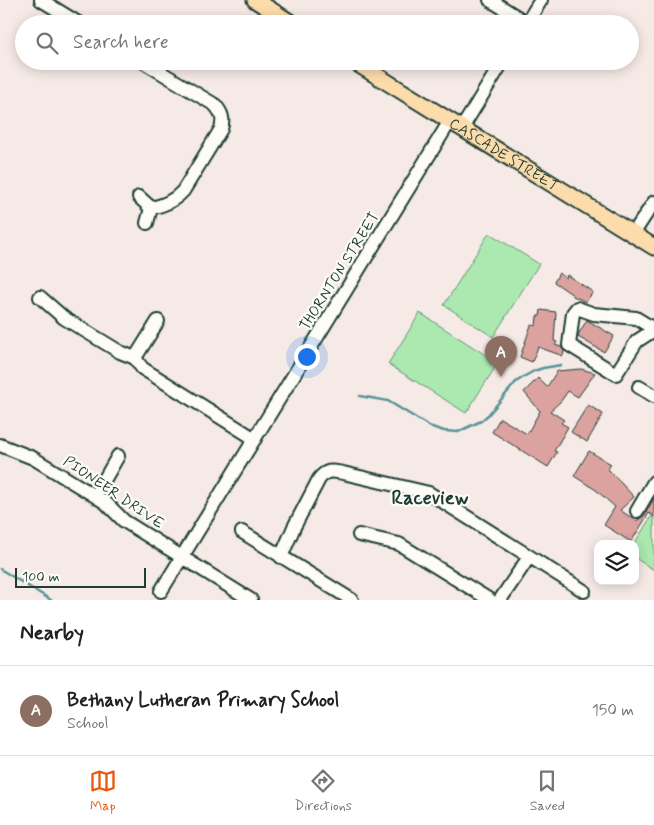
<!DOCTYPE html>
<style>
body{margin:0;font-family:Mynerve,sans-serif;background:#f6f6f6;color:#202124}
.controls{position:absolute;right:15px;bottom:15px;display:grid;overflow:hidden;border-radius:10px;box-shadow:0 2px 12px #0003}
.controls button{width:45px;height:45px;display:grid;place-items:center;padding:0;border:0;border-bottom:1px solid #e0e0e0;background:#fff;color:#202124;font:25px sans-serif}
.scale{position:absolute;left:15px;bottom:12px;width:131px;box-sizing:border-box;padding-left:5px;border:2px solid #1f3d34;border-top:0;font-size:14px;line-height:18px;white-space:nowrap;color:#1f3d34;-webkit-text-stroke:4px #fdfcf7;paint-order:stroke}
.you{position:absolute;left:306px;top:356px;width:18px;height:18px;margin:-12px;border:4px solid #fff;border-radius:50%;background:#1a73e8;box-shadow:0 0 0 8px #1a73e833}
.badge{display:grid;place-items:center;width:32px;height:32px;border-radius:50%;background:#ea580c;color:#fff;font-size:16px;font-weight:700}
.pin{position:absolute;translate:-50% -41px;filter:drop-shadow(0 1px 2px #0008)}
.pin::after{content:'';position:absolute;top:26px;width:18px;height:15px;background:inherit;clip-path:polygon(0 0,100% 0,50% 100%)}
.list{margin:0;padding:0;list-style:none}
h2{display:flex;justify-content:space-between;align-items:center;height:65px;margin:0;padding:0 20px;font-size:21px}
h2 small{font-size:16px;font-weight:400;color:#757577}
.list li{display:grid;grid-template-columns:32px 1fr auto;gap:15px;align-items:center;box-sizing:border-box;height:90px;padding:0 20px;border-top:1px solid #e0e0e0}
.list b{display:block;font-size:19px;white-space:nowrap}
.list p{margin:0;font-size:16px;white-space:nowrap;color:#757577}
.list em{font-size:16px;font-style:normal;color:#757577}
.icon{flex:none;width:28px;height:28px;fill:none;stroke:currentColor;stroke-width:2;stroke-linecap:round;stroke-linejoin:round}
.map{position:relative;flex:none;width:654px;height:600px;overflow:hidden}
.search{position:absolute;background:#fff;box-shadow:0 2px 12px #0003;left:15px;right:15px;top:15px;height:55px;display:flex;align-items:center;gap:12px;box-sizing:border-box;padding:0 18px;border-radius:28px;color:#757577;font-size:19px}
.sheet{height:155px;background:#fff}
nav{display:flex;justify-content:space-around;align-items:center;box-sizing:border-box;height:70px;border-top:1px solid #e0e0e0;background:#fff;font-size:14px;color:#757577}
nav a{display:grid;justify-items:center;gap:2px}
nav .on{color:#ea580c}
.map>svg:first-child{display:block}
</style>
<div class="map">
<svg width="654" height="600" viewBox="0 0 654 600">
<rect width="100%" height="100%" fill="#f6eae6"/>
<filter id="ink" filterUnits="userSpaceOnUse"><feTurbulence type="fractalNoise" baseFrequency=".02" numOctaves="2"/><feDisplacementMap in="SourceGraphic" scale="10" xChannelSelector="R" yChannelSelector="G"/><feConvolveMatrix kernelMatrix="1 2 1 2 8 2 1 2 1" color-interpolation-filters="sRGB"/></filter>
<g filter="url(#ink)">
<path fill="#abe9b0" stroke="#659372" d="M489,233l50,31 -46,73 -49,-32z
M420,313l78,50 -32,50 -78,-49z
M651,517l3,1v52l-19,-12v-14h-1z"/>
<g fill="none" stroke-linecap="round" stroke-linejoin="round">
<path stroke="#579397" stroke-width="2.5" d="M360,396l28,5 41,25 15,5 14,1 23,-11 7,-6 28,-33 9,-6 9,-5 9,-3 18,-3
M0,569l51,31"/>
</g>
<path fill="#dca2a0" stroke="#1f3d34" d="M559,273l7,5 1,-3 26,17 -7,10 -13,-6v-1l-19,-13z
M541,310l15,2 -2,29 3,1 -2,3 6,2 3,4 -1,5 -25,-9 -6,15 -12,-5 11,-32 5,1 1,-10h3z
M587,320l27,16 -10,16 -26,-15 1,-4z
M581,369l14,4 -17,24 -10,-6 -7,10 -11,10 14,9 -3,3 7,4 -14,24 3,1 -9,15 -56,-35 8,-14 27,16 13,-23 -16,-19 14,-14 9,9 10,-16z
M588,405l15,9 -16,28 -16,-10z
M589,451l22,13 -3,5 26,28 -14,13 16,11 8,-5 10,-18v19l-5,-4 -18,29 -27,-17 11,-18 -19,-17 -22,-14z"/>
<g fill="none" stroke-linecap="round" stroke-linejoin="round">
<defs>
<path id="minor" d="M41,0l39,24
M490,0l37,23
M526,24l15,-24
M142,61l73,44c7,8 9,14 6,24l-38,62c-9,10 -19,14 -32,17
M462,128l41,-67
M139,197l12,11 -4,15
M633,234l21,-32
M40,297l24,21 56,34 15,6 7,10 3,2 110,69
M654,329l-18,-11 -42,-4 -17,-6 -4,5 -4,32 47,29 21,-33 17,-11
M135,358l23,-37
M639,387l15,9
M0,445l33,13 62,38 11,7 18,18 127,79
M95,496l23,-40
M637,511l17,-29
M242,532l110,68
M359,535l40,9 91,56
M281,557l13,-30 25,-48c8,-10 13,-8 24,-6l86,20 155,98
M161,591l289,-470
M500,600l29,-43"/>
<g id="major">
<path d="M255,0l38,24"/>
<path id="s1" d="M353,61l301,186"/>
</g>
</defs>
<use href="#minor" stroke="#1f3d34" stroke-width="16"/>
<use href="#major" stroke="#1f3d34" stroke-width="19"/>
<use href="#minor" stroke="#fdfcf7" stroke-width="12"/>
<use href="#major" stroke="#fddcac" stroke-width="15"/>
</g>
</g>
<g text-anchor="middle" stroke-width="4.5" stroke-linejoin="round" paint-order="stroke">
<g font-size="15" fill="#1f3d34" stroke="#fdfcf7">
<text dy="5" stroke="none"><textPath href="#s1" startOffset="178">CASCADE STREET</textPath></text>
<text transform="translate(339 271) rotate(-58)" y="5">THORNTON STREET</text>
<text transform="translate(114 492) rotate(34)" y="5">PIONEER DRIVE</text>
</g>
<g font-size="20" font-weight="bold" fill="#1f3d34" stroke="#fdfcf7">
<text x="430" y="504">Raceview</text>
</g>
</g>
</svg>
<div class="controls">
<button><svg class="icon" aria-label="layers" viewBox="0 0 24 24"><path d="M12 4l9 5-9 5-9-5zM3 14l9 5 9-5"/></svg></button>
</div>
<div class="scale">100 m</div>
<div class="you"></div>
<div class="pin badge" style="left:501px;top:377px;background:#8d6e63">A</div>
<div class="search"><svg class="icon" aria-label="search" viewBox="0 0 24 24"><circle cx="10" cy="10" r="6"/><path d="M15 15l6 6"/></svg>Search here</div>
</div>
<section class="sheet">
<h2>Nearby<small></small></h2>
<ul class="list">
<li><span class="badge" style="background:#8d6e63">A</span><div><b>Bethany Lutheran Primary School</b><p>School</p></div><em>150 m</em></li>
</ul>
</section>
<nav>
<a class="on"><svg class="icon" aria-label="map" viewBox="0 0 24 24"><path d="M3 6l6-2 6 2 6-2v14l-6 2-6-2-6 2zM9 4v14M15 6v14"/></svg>Map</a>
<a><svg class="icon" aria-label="directions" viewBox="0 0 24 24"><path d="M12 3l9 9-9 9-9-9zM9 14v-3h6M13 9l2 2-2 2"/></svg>Directions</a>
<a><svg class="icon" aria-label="saved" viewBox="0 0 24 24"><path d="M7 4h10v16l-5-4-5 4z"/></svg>Saved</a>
</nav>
